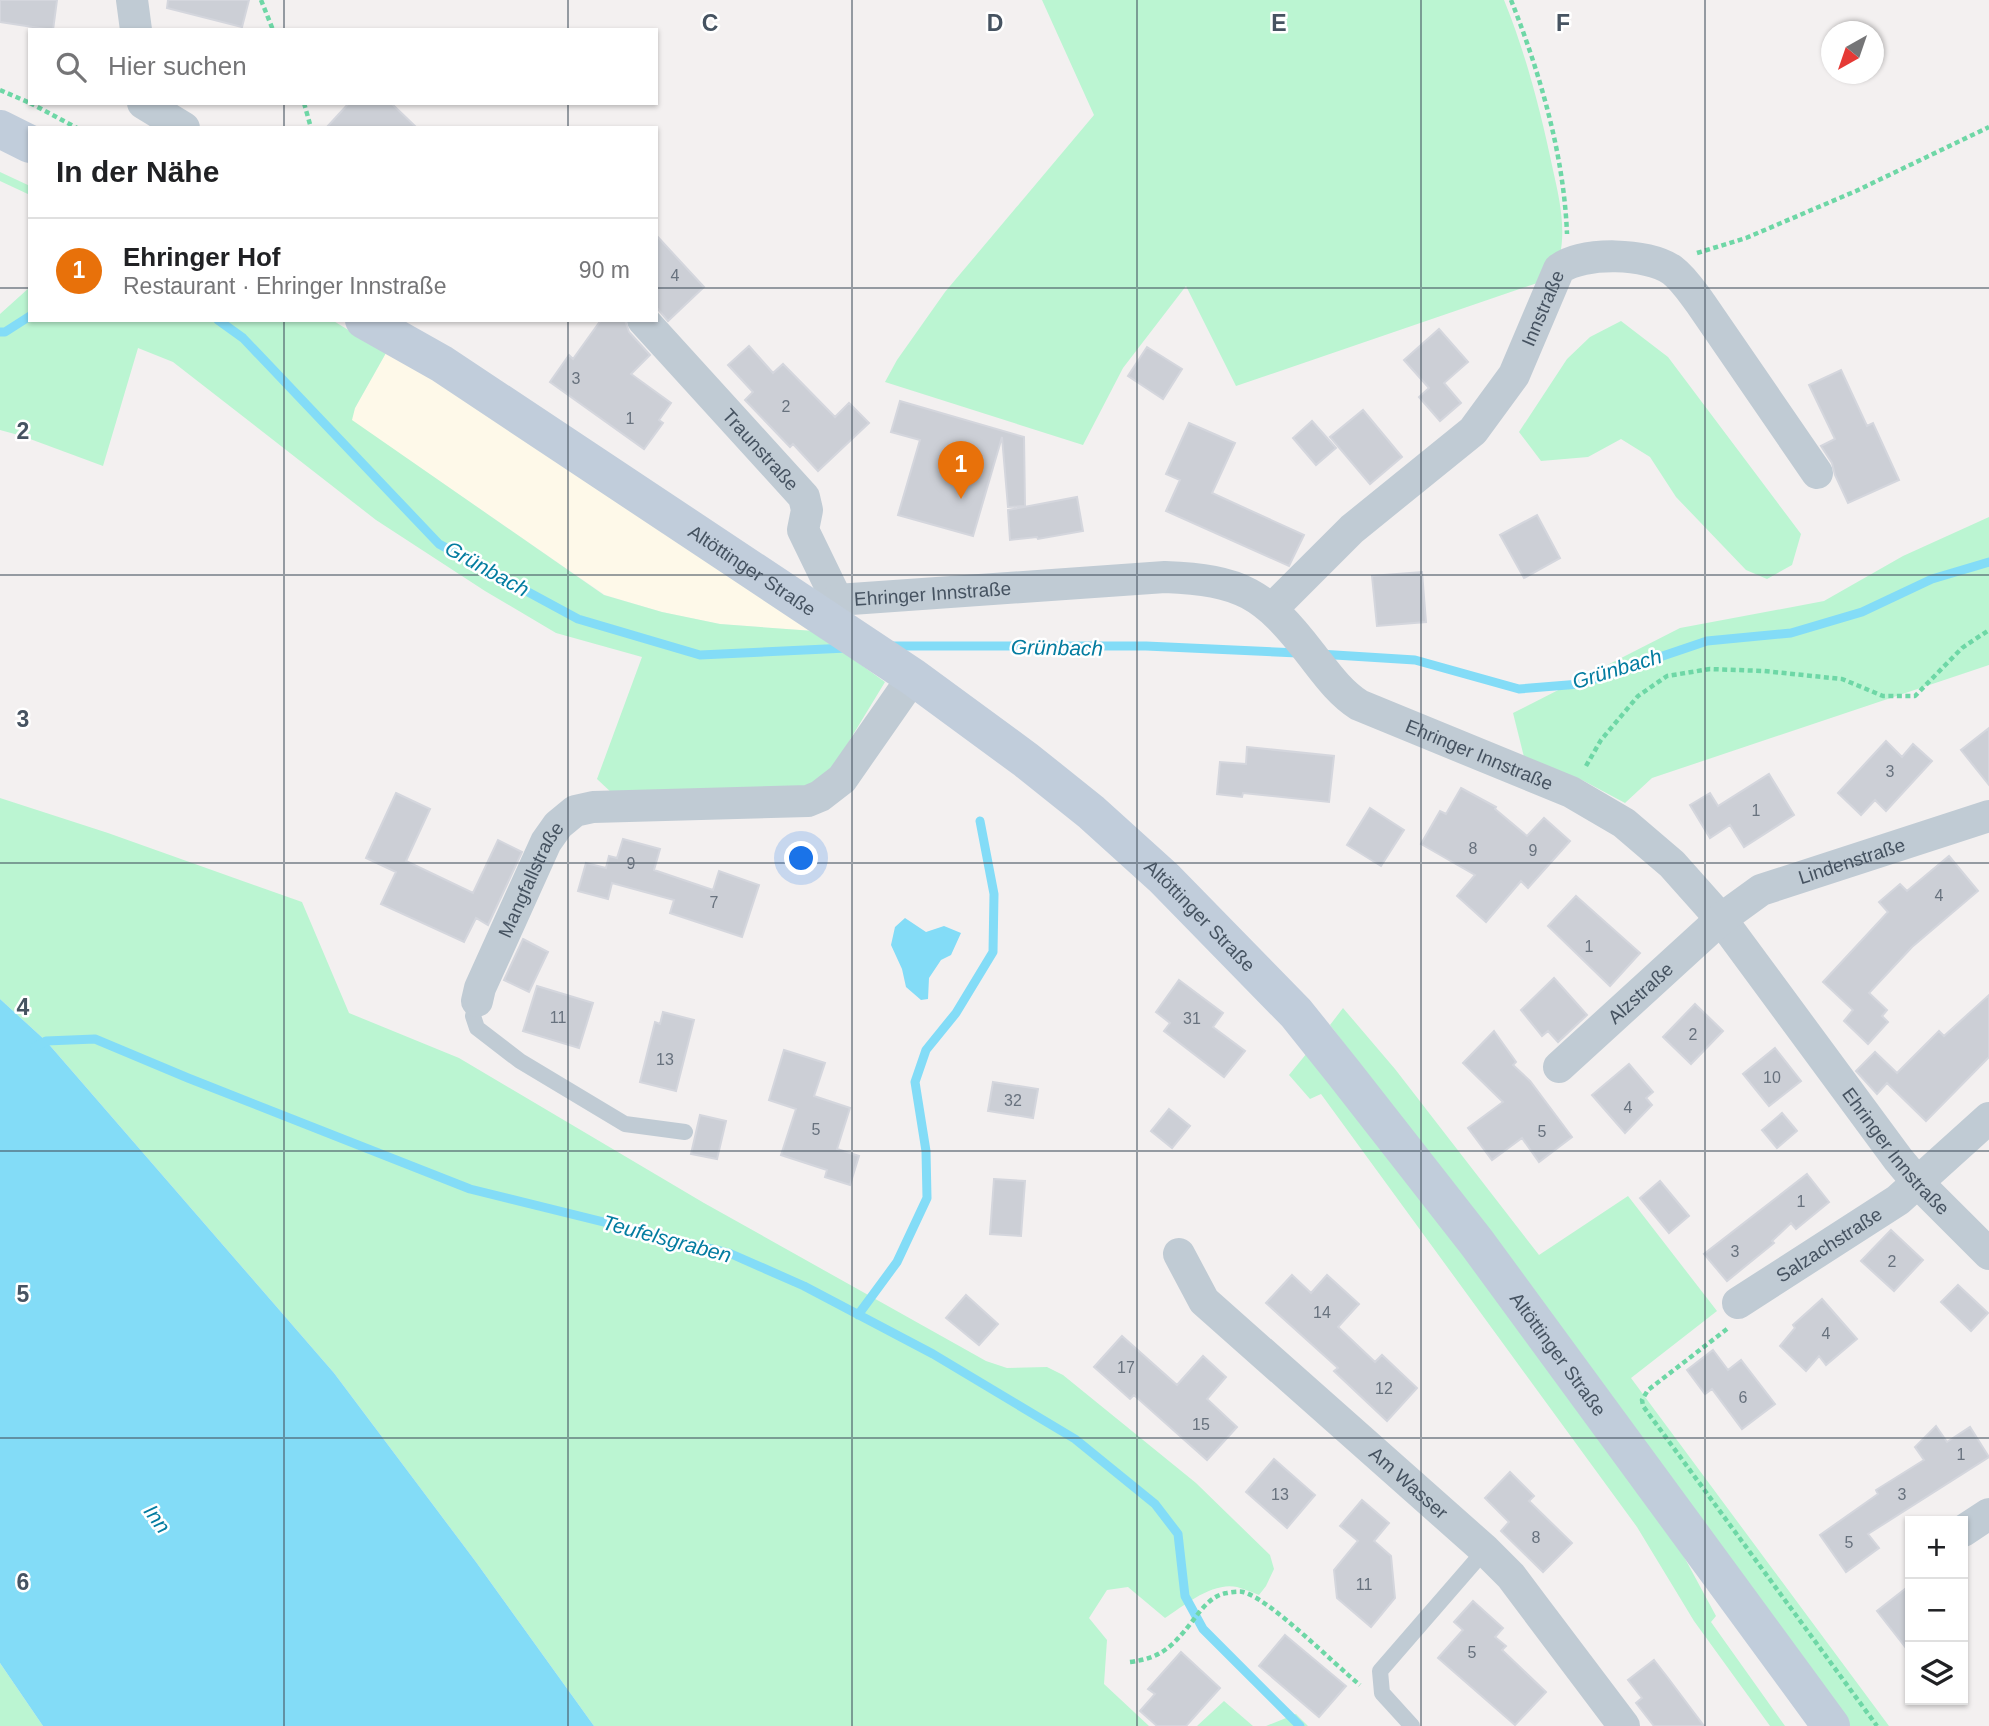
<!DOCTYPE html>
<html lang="de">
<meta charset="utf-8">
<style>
body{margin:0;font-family:Helvetica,sans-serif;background:#f6f6f6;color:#202124}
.controls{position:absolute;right:21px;bottom:21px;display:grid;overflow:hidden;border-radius:0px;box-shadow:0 2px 5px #0004}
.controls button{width:63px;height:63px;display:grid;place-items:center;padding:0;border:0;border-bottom:2px solid #e0e0e0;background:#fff;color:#202124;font:35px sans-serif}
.compass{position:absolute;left:1821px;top:21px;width:63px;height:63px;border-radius:50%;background:#fff;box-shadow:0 2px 5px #0004;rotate:220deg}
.you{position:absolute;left:802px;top:859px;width:24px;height:24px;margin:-18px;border:5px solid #fff;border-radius:50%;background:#1a73e8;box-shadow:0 0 0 10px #1a73e833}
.badge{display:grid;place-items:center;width:46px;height:46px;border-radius:50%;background:#2563eb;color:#fff;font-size:23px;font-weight:700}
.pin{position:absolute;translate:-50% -58px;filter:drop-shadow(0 2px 4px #0008)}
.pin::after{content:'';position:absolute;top:37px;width:24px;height:21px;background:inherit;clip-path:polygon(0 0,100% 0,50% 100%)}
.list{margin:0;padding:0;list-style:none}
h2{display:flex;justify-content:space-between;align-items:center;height:91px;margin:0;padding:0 28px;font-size:30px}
h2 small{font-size:23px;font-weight:400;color:#757577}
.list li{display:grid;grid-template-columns:46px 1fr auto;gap:21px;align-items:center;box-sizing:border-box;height:105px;padding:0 28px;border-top:2px solid #e0e0e0}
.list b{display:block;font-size:26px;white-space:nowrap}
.list p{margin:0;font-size:23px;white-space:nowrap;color:#757577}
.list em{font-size:23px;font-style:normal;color:#757577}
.icon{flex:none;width:38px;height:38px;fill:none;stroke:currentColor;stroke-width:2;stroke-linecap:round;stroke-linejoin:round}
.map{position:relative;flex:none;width:1989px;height:1726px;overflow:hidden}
.search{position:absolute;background:#fff;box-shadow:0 2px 5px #0004;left:28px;top:28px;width:630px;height:77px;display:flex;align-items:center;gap:18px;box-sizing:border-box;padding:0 24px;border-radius:0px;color:#757577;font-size:26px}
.panel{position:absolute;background:#fff;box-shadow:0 2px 5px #0004;left:28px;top:126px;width:630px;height:196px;border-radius:0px}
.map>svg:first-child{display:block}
</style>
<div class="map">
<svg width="1989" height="1726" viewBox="0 0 1989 1726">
<rect width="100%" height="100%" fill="#f3f0f0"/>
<path fill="#fef9e9" d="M386,353l67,39 361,239 -94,-7 -58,-12 -57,-17 -254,-175 4,-12z"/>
<path fill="#bbf5d2" d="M1042,0h462c22,54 37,112 49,170 6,27 13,57 7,85 -2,8 -7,17 -11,24l-313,107 -50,-100 -63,82 -40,77 -198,-63 12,-22 48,-68 149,-177z
M0,172l30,14v9l-30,-14z
M30,287v33h302l54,33 -31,55 -3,12 252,175 58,17 58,12 94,7 71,51 -48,79 -11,15 -18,11 -194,8 -17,-16 45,-122 -86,-24 -71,-42 -109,-71 -203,-158 -35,-14 -35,118 -81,-30 -22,-6v-116z
M1621,321l47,36 133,177 -9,31 -25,14 -21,-9 -70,-73 -26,-40 -29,-18 -33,18 -47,4 -22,-29 48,-73 23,-22z
M1989,517v148l-337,113 -27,25 -43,-23 -58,-23 -11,-44 167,-85 144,-27 79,-45z
M0,798l108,35 194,69 47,111 110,45 245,145 282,158 21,7 40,-1 16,8 133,108 74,72 4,14 -8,17 -7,9c-7,-3 -15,-6 -22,-8 -25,-5 -52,18 -72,31l-37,-31 -21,3 -18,28 18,22 -3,44 45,42h-555l-118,-164 -142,-189 -288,-332 -46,-42z
M1343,1008l52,61 144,186 89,-59 89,115 -86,67 258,348h-39l-333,-454 -187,-247z
M1307,1053l130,165 245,335 34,63 -5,6 74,104h-15l-76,-105 -57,-94 -316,-433 -11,5 -21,-24z
M0,1663l43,63h-43z
M1224,1701l29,25h-56z
M1296,1714l12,12h-42z"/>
<path fill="#83dcf7" d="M905,918l21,14 18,-6 17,7 -10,22 -10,5 -12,18 -1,21 -7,1 -15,-13 -4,-18 -11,-24 4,-18z
M0,999l46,42 288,332 142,189 118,164h-551l-43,-63z"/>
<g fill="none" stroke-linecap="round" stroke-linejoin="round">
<path stroke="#83dcf7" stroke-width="9" d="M218,320l25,18 196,206 139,75 122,36 147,-7
M0,332h5l25,-16
M889,646h257l152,7
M1319,654l96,6 104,29 61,-5 127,-43 84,-8 71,-21 70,-33 57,-17
M35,1047l11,-6 49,-2 93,39 282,111 259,64 75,33 129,68 142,85 80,65 23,30 7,62 18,33 97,97
M858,1315l39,-53 30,-64 -1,-47 -11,-69 11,-32 30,-37 37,-61 1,-58 -14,-73"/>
</g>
<path fill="#cccfd6" stroke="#d4d6dd" stroke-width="2" d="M0,0h57l-4,30 -53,-8z
M168,0h81l-7,27 -75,-19z
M349,103h42l26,25h-91z
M656,235l48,52 -36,34 -12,-14z
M601,320h24l4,12 21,23 -19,19 40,29 -12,17 4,3 -19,26 -94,-67 19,-27 4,4z
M1439,329l29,33 -24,21 17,20 -21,18 -21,-24 10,-9 -25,-28z
M749,346l24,27 10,-9 52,53 14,-14 20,20 -51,48 -25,-27 -3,3 -45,-47 8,-8 -25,-27z
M1147,347l35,22 -19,30 -35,-23z
M1841,370l26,56 6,-3 26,57 -51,23 -13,-28 -3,-12 -11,-17 14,-7 -26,-54z
M900,401l124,36 1,69 -17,1 -6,-70 -29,99 -75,-21 22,-75 -29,-8z
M1363,410l39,47 -32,27 -40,-47z
M1312,421l24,27 -20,17 -23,-27z
M1189,423l46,20 -23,50 92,42 -15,31 -123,-55 14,-31 -14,-6z
M1077,497l6,34 -45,8 -1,-2 -27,3 -2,-30z
M1537,515l23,43 -36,20 -24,-43z
M1422,572l4,50 -49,4 -5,-50z
M1989,728v57l-28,-35z
M1886,741l16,16 11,-13 19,17 -46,50 -11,-11 -14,15 -23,-22z
M1247,747l87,9 -5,46 -86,-9 -1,4 -25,-3 3,-32 26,2z
M1769,774l25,41 -50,32 -14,-22 -20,13 -20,-33 20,-12 8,13z
M1461,788l35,19 -1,2 32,27 17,-18 26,23 -42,47 -7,-7 -35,41 -29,-26 18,-21 -54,-31 19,-33 6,3z
M396,793l34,16 -24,52 67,32 25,-53 24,12 -34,73 -12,-7 -12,24 -83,-38 15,-32 -30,-14z
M1370,808l34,22 -23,36 -34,-21z
M623,839l37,10 -6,21 59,20 6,-19 40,14 -17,52 -72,-24 4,-13 -62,-17 -4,16 -30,-8 8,-28 20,5 3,-12 8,2z
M1949,856l29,35 -66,56 -43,46 18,17 -5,6 6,6 -20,22 -24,-23 9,-11 -30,-28 65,-70 -9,-10 21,-18 7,7z
M1576,896l64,57 -30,33 -62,-60z
M523,939l25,13 -19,40 -25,-12z
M1554,978l33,37 -29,27 -10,-11 -6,5 -21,-26z
M1179,980l44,33 -10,14 32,24 -21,26 -60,-46 6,-8 -14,-11z
M537,986l56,17 -14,45 -56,-17z
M1989,995v62l-63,64 -39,-38 -10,11 -21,-23 19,-19 22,21 42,-42 5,5z
M1695,1004l28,27 -32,33 -28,-27z
M663,1012l31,8 -18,71 -36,-9 15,-60 5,2z
M1494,1031l22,31 -3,3 17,16 42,56 -33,25 -17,-24 -30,22 -24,-32 35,-26 -40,-39z
M1775,1048l26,33 -32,25 -26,-32z
M784,1050l41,13 -11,33 36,12 -13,41 22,7 -9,29 -25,-8 2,-7 -46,-15 15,-46 -27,-9z
M1629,1064l24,28 -7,6 6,7 -27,28 -33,-38z
M993,1082l45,7 -5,29 -45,-7z
M1169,1109l21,17 -18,22 -21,-17z
M1782,1113l15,18 -20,17 -15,-18z
M700,1115l26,6 -9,38 -26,-5z
M1807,1174l22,28 -33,27 -5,-6 -19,18 2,2 -47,38 -23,-27z
M994,1179l31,2 -4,55 -31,-2z
M1660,1181l29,35 -20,17 -29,-35z
M1891,1230l32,30 -29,31 -33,-30z
M1292,1275l19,18 16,-18 32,29 -21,23 37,35 7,-7 35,33 -30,33 -53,-50 4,-3 -72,-65z
M1958,1285l30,28 -17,18 -30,-29z
M966,1295l32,29 -19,21 -33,-27z
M1822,1299l35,40 -31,26 -7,-9 -13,15 -26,-25 15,-18 -2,-3z
M1122,1336l55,49 26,-29 23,21 -19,22 30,28 -30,33 -73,-65 -4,4 -36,-32z
M1713,1350l15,20 13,-10 34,44 -33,25 -30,-40 -7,5 -18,-24z
M1936,1426l11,16 23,-15 19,30 -121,77 11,14 -33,24 -26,-37 58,-41 -2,-4 48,-30 -9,-13z
M1274,1459l41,36 -28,33 -41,-36z
M1510,1472l24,24 -5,5 43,42 -29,29 -42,-41 8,-9 -24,-24z
M1362,1500l27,23 -15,18 17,15 4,42 -24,29 -34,-29 -3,-28 24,-29 -18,-15z
M1910,1585v68l-33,-42z
M1473,1601l30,27 -8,9 11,9 -4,4 44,42 -31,33 -77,-67 25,-28 -9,-8z
M1285,1635l61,51 -27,31 -60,-51z
M1181,1652l39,36 -34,38h-29l-17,-15 15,-17 -7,-5z
M1654,1660l14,18 36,48h-50l-18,-23 6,-5 -14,-18z"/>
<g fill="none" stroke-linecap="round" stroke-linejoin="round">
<path stroke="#6ed7a6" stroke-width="4.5" stroke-dasharray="5 3.5" stroke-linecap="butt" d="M261,0l12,30
M1511,0c29,73 53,155 56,234
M0,90l30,13
M30,103l47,25
M304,103l7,25
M1697,253l49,-15 110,-47 133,-64
M1586,766l15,-26 37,-44 29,-20 43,-7 54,2 78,8 41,17h32l47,-48 27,-18
M1727,1329l-79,61 -6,10 1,6 234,320
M1130,1662c31,-4 42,-15 61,-39 9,-12 20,-28 36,-30 4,-1 12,-2 16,-1 26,6 92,73 117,93"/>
<path stroke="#c0cbd4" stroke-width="16" d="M477,1001l-4,15 4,12 43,33 105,63 60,8
M1412,1726l-30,-33 -2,-22 105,-121"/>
<g stroke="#c0cbd4" stroke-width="32">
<path d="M132,0l4,30"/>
<path d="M143,103l41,25"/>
<path id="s1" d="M643,320l161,177 3,13 -4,20 34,70"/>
<path id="s2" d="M1272,609l80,-80 121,-98 41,-56 45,-106c25,-18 88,-16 113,1 12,9 20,22 29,34l116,169"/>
<path id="s3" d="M822,615l15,-15 328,-23c76,3 99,16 146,77 15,19 28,38 48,51l212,87 53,31 48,41 49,55 177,240 20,24 71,71"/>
<path id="s4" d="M477,1001l3,-13 66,-146 12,-17 17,-14 18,-4 215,-6 12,-5 22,-17 71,-102"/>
<path id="s5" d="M1559,1067l162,-148 40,-29 228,-74"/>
<path id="s6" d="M1179,1254l25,47 281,249 26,26 21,28 92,122"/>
<path id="s7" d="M1738,1303l160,-103 91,-82"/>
<path d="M1963,1531l26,-17"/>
</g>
<g stroke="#c1cddb" stroke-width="38">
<path d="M0,129l30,15"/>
<path id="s8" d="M364,320l78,44 471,313 113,83 65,52 73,66 132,135 48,60 133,170 354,483"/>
</g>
</g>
<path fill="none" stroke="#465361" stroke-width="2" stroke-opacity="0.55" d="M284,0v30M568,0v30M852,0v1726M1137,0v1726M1421,0v1726M1705,0v1726M284,103v25M568,103v25M0,288h30M656,288h1333M284,320v1406M568,320v1406M0,575h1989M0,863h1989M0,1151h1989M0,1438h1989"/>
<g text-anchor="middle" stroke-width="5" stroke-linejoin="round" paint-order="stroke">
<g font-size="16" fill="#68727e">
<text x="675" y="281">4</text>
<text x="576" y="384">3</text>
<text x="786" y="412">2</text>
<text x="630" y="424">1</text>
<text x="1890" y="777">3</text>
<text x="1756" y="816">1</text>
<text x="1473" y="854">8</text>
<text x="1533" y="856">9</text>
<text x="631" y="869">9</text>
<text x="1939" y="901">4</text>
<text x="714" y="908">7</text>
<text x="1589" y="952">1</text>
<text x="558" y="1023">11</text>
<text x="1192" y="1024">31</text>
<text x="1693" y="1040">2</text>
<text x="665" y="1065">13</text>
<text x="1772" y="1083">10</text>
<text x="1013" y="1106">32</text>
<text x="1628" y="1113">4</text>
<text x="816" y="1135">5</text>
<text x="1542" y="1137">5</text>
<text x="1801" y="1207">1</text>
<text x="1735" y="1257">3</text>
<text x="1892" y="1267">2</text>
<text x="1322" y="1318">14</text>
<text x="1826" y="1339">4</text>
<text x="1126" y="1373">17</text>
<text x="1384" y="1394">12</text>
<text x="1743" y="1403">6</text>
<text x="1201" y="1430">15</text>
<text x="1961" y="1460">1</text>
<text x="1280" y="1500">13</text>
<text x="1902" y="1500">3</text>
<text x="1536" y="1543">8</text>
<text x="1849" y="1548">5</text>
<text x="1364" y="1590">11</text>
<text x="1472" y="1658">5</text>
</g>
<g font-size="19" fill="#465361" stroke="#fff">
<text dy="7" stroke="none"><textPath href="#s2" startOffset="411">Innstraße</textPath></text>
<text dy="7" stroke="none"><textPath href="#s1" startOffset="175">Traunstraße</textPath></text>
<text dy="7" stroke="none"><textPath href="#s8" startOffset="462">Altöttinger Straße</textPath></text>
<text dy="7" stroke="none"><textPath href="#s3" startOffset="117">Ehringer Innstraße</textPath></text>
<text dy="7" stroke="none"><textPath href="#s3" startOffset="724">Ehringer Innstraße</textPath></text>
<text dy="7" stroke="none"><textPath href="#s5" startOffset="364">Lindenstraße</textPath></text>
<text dy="7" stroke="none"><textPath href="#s4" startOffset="133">Mangfallstraße</textPath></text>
<text dy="7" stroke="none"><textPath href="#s8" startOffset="1029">Altöttinger Straße</textPath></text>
<text dy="7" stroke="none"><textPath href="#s5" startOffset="110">Alzstraße</textPath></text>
<text dy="7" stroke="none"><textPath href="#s3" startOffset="1312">Ehringer Innstraße</textPath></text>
<text dy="7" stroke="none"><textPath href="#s7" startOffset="108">Salzachstraße</textPath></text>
<text dy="7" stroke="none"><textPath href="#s8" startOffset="1596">Altöttinger Straße</textPath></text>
<text dy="7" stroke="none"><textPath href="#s6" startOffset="327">Am Wasser</textPath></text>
</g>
<g font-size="21" font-style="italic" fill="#037ca0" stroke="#fff">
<text transform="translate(487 569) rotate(29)" y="7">Grünbach</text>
<text transform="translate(1057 648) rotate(1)" y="7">Grünbach</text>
<text transform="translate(1617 669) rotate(-17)" y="7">Grünbach</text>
<text transform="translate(667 1239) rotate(15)" y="7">Teufelsgraben</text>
<text transform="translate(157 1519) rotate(54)" y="7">Inn</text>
</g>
</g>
<g font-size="23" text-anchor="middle" font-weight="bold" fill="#465361" stroke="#fff" stroke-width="5" stroke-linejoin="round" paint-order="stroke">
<text x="710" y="31">C</text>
<text x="995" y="31">D</text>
<text x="1279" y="31">E</text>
<text x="1563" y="31">F</text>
<text x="23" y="439">2</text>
<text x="23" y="727">3</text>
<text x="23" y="1015">4</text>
<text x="23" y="1302">5</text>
<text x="23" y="1590">6</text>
</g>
</svg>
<div class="controls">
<button>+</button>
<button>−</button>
<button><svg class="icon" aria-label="layers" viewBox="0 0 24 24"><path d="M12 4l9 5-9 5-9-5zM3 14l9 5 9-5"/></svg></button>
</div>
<svg class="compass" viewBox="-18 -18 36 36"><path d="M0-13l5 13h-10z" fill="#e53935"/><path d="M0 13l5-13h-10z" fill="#757577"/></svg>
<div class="you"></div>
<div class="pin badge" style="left:961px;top:499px;background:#e8710a">1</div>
<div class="search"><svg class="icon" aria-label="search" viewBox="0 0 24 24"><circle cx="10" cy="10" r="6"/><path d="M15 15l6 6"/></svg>Hier suchen</div>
<section class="panel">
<h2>In der Nähe<small></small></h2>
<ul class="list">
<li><span class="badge" style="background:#e8710a">1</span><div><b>Ehringer Hof</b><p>Restaurant · Ehringer Innstraße</p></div><em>90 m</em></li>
</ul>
</section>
</div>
